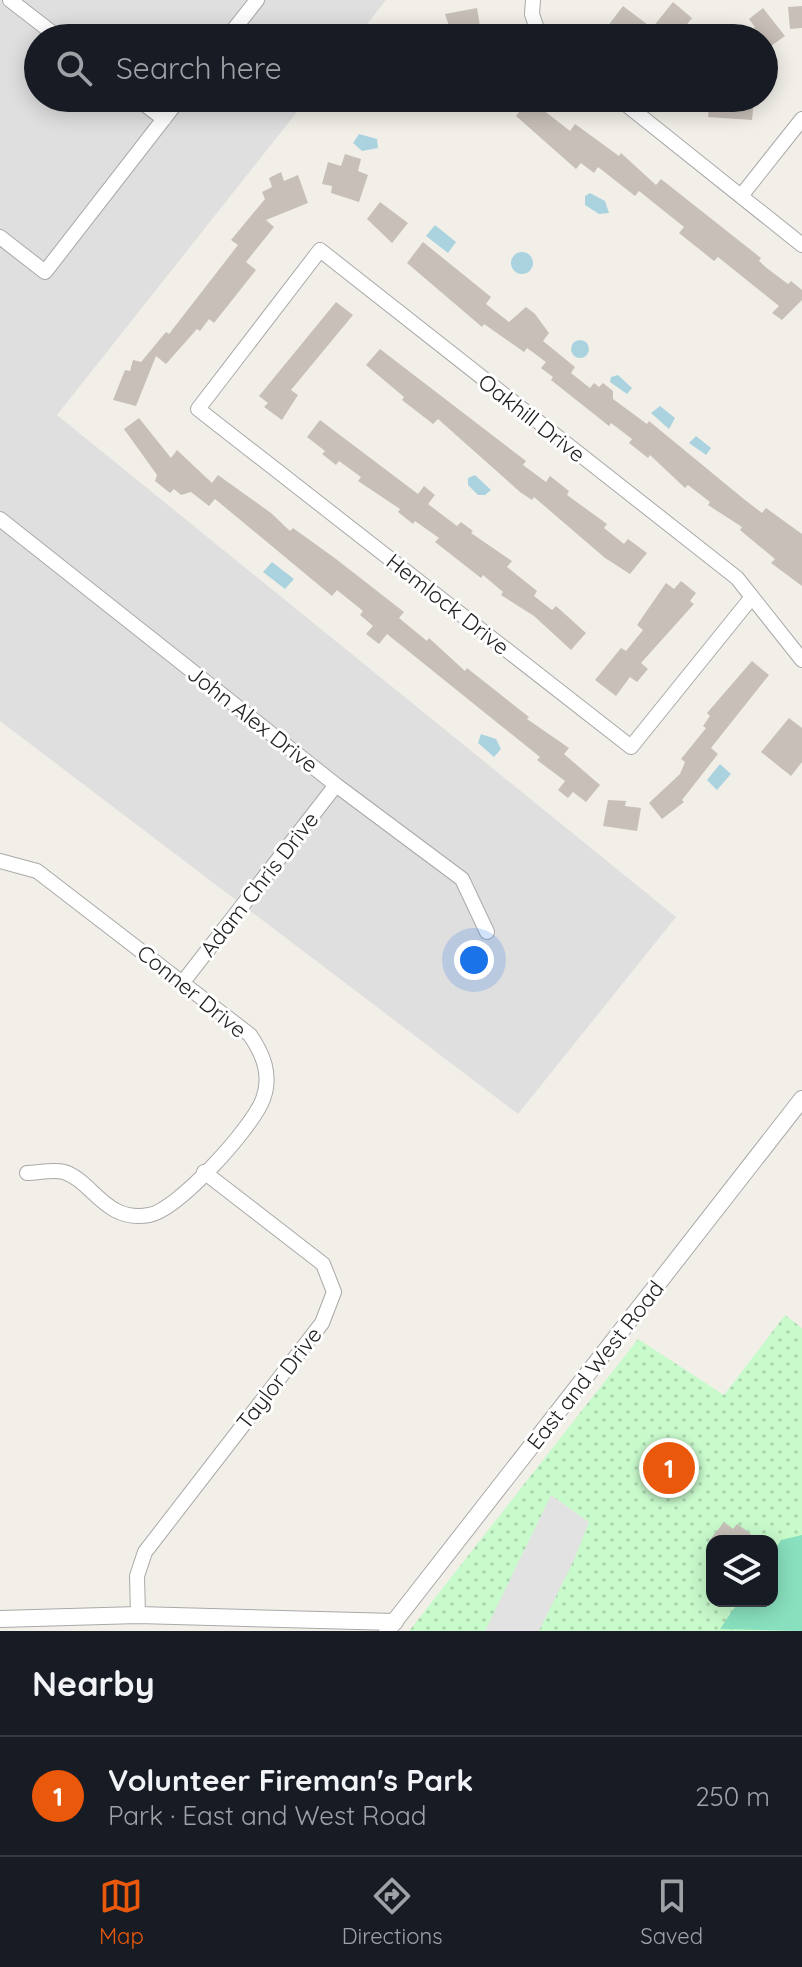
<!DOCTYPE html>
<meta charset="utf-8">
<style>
body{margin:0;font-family:Quicksand,sans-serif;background:#20242c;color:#f1f3f6}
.controls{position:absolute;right:24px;bottom:24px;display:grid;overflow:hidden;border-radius:16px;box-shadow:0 4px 20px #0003}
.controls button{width:72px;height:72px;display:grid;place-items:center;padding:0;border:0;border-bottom:2px solid #363941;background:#171b24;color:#f1f3f6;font:40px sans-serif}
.you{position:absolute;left:474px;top:960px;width:28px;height:28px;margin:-20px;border:6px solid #fff;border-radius:50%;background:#1a73e8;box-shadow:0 0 0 12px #1a73e833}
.badge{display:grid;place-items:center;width:52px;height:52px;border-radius:50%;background:#ea580c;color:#fff;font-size:26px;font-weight:700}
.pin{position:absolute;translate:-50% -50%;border:4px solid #fff;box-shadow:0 2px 8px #0006}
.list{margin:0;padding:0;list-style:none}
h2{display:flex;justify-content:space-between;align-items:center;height:104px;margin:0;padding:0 32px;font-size:34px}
h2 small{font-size:26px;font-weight:400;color:#9ea1a6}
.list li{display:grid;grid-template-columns:52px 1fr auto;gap:24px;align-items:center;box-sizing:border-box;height:120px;padding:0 32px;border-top:2px solid #363941}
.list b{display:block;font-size:30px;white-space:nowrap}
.list p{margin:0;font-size:26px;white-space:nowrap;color:#9ea1a6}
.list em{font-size:26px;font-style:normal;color:#9ea1a6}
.icon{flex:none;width:44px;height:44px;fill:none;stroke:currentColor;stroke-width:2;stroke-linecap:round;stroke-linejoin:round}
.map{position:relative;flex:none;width:802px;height:1631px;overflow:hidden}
.search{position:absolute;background:#171b24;box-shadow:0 4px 20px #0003;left:24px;right:24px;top:24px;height:88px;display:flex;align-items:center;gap:20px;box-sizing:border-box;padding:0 28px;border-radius:44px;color:#9ea1a6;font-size:30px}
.sheet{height:224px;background:#171b24}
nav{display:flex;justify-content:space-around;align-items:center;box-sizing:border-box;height:112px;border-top:2px solid #363941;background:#171b24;font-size:22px;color:#9ea1a6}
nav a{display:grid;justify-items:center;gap:4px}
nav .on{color:#ea580c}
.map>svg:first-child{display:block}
</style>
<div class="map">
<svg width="802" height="1631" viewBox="0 0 802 1631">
<defs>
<pattern id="park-dots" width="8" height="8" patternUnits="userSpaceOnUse" patternTransform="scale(2)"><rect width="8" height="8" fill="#c8facc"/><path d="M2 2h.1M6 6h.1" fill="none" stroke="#acd6af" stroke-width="1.8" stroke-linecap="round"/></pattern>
</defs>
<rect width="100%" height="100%" fill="#f2efe9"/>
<path fill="#e0dfdf" d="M0,0h386l-30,38h-318v60h270l-251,317 619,502 -158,197 -518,-393z"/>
<path fill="url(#park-dots)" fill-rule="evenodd" d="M785,1315l17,13v303h-393l229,-292 86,56zM712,1541h60v60h-60z"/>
<path fill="#88e0be" d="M802,1535v96l-82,-2 19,-28h33v-47l9,-14z"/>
<path fill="#e2e2e2" d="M551,1495l38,27 -15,38 -35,71h-54z"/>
<path fill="#aad3df" d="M359,134l18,5 1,9 -16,3 -9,-8z
M590,193l15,8 4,12 -10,1 -14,-9v-9z
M435,225l21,17 -8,11 -22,-17z
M511 263a11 11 0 1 1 22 0a11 11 0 1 1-22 0Z
M571 349a9 9 0 1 1 18 0a9 9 0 1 1-18 0Z
M618,375l14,13 -5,6 -17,-12 1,-5z
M660,406l15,12 -6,11 -18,-16z
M696,436l15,12 -5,7 -17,-12z
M475,475l16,15 -6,5h-7l-10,-10v-7z
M272,562l22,17 -9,10 -22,-17z
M481,734l15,5 5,10 -7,8 -16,-14z
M720,764l11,10 -14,16 -10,-10z"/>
<path fill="#c7bfb8" d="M673,2l19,16 -16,20h-63l-9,-7 19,-25 29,22z
M802,6v22l-12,1 -2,-22z
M477,8l5,30h-29l-8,-24z
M763,8l22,28 -21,15v-13h-24l15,-11 -6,-8z
M530,98l14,7 -2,4 28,22 5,-7 44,32 2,-3 35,32 5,-6 100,79 -2,3 9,8 20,15 3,-3 11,9v10l-20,20 -10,-7 7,-7 -61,-49 -4,4 -35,-28 5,-6 -45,-36 -4,5 -37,-29 -4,6 -13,-10 -5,6 -60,-53z
M710,98l44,3 -2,19 -44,-3z
M345,154l16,5 -3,12 10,4 -9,27 -28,-9 1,-7 -10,-2 6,-22 13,4z
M281,172l3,9 14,-6 10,28 -42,17 8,7 -28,35 10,8 -42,53 -5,-4 -9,12 -3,-2 -31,35 -10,-8 -20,50 -23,-6 12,-30 5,1 3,-11 8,2 25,-30 3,2 69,-89 -7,-5 34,-41 -3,-7 10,-5 -3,-9z
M380,202l28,21 -16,20 -25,-24z
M423,242l68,55 -5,7 23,18 17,-15 9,7 14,19 -6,8 32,26 -4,6 19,15 4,-5 5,4 4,-4 10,8v8l34,25 2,-3 96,79 17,13 4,-5 36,26v52l-31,-23 4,-4 -35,-29 2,-3 -34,-22 2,-3 -22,-17 -3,3 -35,-33 -2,3 -19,-15 3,-4 -21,-16 -2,3 -58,-46 2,-3 -12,-9 5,-6 -19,-14 -3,4 -40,-28 -2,3 -75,-64z
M336,302l17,13 -62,75 7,5 -16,25 -18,-13 4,-4 -9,-7z
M380,349l146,112 -3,4 23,17 4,-6 19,15 -2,4 40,29 -3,4 20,16 4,-5 19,14 -17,21 -25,-16 -71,-61 -2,3 -12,-8 -82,-73 -5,5 -31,-24 2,-3 -38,-32z
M139,418l32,40 6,-8 35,33 6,-8 53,38 19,18 3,-3 43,31 68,53 -5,6 28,23 2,-3 36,33 2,-3 62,49 -2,2 42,29 -5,6 36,31 -14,17 -13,-10 -5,6 -10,-8 7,-9 -28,-21 3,-3 -153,-123 -8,10 -13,-10 7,-8 -13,-11 3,-4 -26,-21 -5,6 -117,-97 -6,7 -18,-14 -10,3 -7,-6 -4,4 -15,-12 2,-6 -33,-46z
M320,420l98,74 6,-8 11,9 -7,9 29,22 4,-4 12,9 -2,2 41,28 -5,6 30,24 -3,5 18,14 4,-4 30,27 -15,17 -37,-34 -33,-21 2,-3 -20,-17 -2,3 -46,-36 4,-4 -24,-17 -2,3 -15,-12 2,-3 -42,-28 3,-4 -22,-16 -3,4 -14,-11 3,-3 -18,-14z
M681,581l15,12 -6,8 4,3 -53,59 7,6 -11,13 -7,-5 -14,19 -21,-16 26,-32 5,3 17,-21 -6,-5 29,-42 8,6z
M752,661l17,14 -58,73 7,6 -36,46 2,2 -22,17 -13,-16 31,-29 5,-12 -4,-3 25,-31 -3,-2 7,-10 -3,-3z
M789,718l13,10v34l-11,14 -30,-24z
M608,800l18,1 -1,5 16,2 -4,23 -34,-5z
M724,1522l9,7 4,-5 14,10 -3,7h-39z"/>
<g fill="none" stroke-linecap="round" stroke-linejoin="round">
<defs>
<path id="minor" d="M10,0l49,38
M533,0l-1,14 8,24
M227,38l30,-38
M136,98l28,21
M618,98l184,147
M741,196l61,-77
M0,237l45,35 135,-174
M0,519l336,266 126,94 25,53
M752,597l-121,150 -433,-338 122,-159 417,328 65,82
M0,861l37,10 213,164c13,19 22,40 13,64 -10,28 -85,111 -114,116 -44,8 -56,-34 -85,-43 -10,-3 -27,1 -37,1
M183,982l153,-197
M138,1615l-1,-39 8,-24 177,-229 12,-31 -11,-28 -119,-92"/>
<path id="tertiary" d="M0,1619l138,-4 257,7
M387,1631l415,-532"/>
</defs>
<use href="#minor" stroke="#a9a9a9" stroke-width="16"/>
<use href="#tertiary" stroke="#a9a9a9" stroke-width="18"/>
<use href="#minor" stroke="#fff" stroke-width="14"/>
<use href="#tertiary" stroke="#fff" stroke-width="16"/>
</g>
<g text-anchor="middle" stroke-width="6" stroke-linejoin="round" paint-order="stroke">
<g font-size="22" fill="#222" stroke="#fff">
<text transform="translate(532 418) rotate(38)" y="8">Oakhill Drive</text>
<text transform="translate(448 604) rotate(38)" y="8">Hemlock Drive</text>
<text transform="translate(253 719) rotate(38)" y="8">John Alex Drive</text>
<text transform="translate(259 884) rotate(-52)" y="8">Adam Chris Drive</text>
<text transform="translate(192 991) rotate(39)" y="8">Conner Drive</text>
<text transform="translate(595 1365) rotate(-52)" y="8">East and West Road</text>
<text transform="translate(279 1378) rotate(-52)" y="8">Taylor Drive</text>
</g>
</g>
</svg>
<div class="controls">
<button><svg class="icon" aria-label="layers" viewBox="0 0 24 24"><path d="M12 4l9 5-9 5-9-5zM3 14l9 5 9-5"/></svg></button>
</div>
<div class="you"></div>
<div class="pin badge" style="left:669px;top:1468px">1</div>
<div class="search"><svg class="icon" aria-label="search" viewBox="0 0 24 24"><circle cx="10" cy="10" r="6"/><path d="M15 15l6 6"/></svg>Search here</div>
</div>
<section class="sheet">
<h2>Nearby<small></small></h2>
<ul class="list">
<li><span class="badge">1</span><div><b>Volunteer Fireman's Park</b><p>Park · East and West Road</p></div><em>250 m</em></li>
</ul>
</section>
<nav>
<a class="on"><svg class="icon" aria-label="map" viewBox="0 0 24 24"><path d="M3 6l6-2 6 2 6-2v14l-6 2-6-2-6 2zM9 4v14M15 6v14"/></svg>Map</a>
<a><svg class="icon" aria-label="directions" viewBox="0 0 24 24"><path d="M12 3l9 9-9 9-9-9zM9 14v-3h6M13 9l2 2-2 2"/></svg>Directions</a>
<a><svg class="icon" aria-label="saved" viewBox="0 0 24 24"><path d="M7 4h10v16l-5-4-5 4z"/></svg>Saved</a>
</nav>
